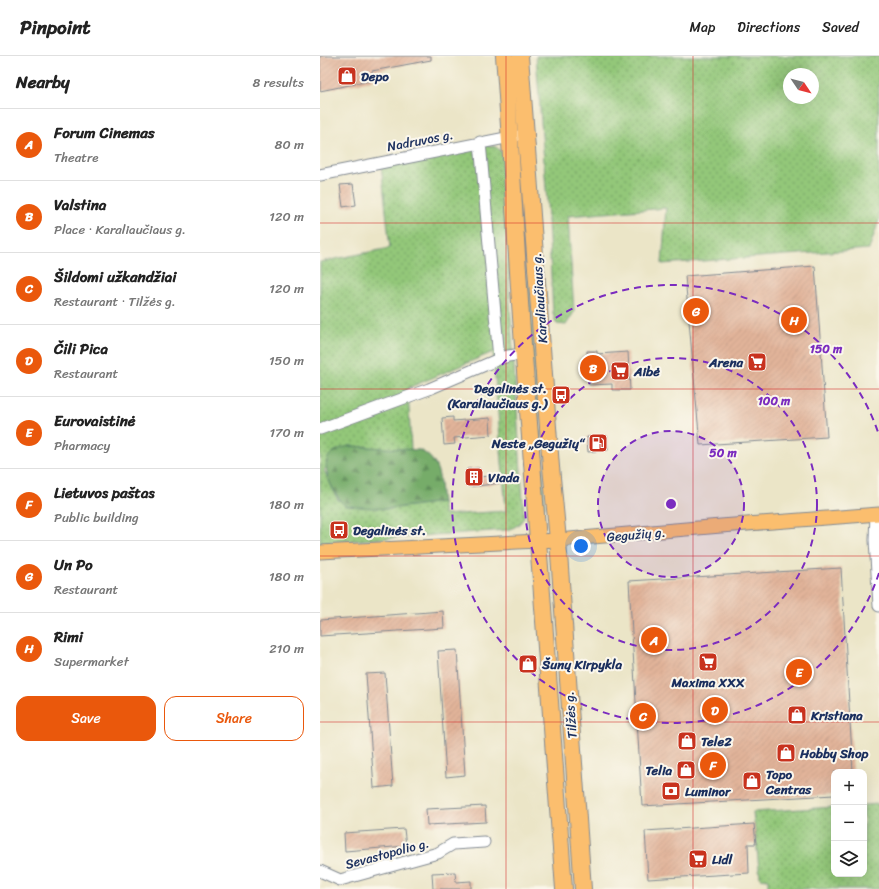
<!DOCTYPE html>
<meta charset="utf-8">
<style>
body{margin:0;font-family:Sriracha,sans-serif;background:#f2f2f2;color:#222}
.controls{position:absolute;right:12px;bottom:12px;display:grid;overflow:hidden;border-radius:8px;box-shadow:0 4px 16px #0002}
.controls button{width:36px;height:36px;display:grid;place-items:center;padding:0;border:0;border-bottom:1px solid #e0e0e0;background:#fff;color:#222;font:20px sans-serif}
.compass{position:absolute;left:463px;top:12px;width:36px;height:36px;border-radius:50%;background:#fff;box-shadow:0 4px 16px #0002;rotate:125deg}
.you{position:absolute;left:261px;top:490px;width:14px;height:14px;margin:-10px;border:3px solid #fff;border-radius:50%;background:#1a73e8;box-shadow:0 0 0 6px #1a73e833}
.badge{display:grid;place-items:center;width:26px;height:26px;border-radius:50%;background:#ea580c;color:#fff;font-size:13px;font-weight:700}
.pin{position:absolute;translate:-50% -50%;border:2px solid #fff;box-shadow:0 1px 4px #0006}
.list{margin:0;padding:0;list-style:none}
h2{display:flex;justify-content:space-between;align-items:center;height:52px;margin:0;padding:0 16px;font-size:17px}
h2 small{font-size:13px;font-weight:400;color:#767676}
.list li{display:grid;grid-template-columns:26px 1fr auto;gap:12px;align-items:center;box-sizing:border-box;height:72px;padding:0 16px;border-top:1px solid #e0e0e0}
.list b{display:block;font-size:15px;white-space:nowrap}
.list p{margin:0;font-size:13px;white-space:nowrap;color:#767676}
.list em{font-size:13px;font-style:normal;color:#767676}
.actions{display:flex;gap:8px;padding:12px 16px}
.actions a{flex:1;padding:9px 0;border:1px solid #ea580c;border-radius:12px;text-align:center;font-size:14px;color:#ea580c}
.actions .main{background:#ea580c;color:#fff}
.icon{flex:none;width:22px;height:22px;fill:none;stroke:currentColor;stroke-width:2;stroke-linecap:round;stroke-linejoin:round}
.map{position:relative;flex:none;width:559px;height:833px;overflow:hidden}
header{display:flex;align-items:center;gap:24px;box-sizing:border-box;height:56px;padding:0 20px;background:#fff;border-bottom:1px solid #e0e0e0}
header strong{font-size:19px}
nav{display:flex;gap:22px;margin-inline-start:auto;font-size:14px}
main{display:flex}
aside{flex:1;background:#fff}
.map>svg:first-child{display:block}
</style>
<header>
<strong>Pinpoint</strong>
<nav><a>Map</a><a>Directions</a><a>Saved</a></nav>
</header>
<main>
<aside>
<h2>Nearby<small>8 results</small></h2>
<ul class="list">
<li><span class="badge">A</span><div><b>Forum Cinemas</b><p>Theatre</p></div><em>80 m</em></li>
<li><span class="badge">B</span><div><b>Valstina</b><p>Place · Karaliaučiaus g.</p></div><em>120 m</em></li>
<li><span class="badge">C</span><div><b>Šildomi užkandžiai</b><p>Restaurant · Tilžės g.</p></div><em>120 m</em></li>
<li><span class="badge">D</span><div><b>Čili Pica</b><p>Restaurant</p></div><em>150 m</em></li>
<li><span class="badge">E</span><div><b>Eurovaistinė</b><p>Pharmacy</p></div><em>170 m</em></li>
<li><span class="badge">F</span><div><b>Lietuvos paštas</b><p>Public building</p></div><em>180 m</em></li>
<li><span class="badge">G</span><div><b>Un Po</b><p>Restaurant</p></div><em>180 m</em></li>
<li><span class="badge">H</span><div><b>Rimi</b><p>Supermarket</p></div><em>210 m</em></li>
</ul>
<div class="actions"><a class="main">Save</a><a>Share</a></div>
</aside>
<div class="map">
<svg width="559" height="833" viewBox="0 0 559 833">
<defs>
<pattern id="grass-dots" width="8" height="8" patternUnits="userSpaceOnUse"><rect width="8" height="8" fill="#93c779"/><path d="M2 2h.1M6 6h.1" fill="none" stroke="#77a266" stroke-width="1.8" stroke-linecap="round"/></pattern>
<pattern id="forest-firs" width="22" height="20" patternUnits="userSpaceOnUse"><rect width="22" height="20" fill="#76ac69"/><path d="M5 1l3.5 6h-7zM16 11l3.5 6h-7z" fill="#608c5a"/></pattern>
<pattern id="building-hatch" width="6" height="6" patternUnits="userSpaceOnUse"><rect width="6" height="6" fill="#e2b49a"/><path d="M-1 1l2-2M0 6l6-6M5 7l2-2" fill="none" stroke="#c19b87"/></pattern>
</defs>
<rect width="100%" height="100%" fill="#fbf7ec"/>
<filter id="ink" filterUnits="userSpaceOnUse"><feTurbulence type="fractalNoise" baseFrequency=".025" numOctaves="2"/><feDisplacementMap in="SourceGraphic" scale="8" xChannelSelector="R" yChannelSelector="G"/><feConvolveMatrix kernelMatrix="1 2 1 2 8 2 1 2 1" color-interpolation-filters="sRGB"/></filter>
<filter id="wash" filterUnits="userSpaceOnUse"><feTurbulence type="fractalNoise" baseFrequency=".012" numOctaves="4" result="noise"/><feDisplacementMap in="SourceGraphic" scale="16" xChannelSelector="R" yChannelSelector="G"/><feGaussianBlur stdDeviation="0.9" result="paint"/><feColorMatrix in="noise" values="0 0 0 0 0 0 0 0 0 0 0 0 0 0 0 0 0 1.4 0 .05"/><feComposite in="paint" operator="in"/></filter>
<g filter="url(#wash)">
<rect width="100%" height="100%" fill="#ebe5c7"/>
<path fill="url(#grass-dots)" stroke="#577b6c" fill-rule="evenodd" d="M191,0h3l31,451h-2z
M216,0h343v164l-10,29 -207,15 4,-56 -98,8 6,96 -8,13 -9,-1 -2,-4 -2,-7 -6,-111zM469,18h24v24h-24z
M169,89l7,2 8,7 4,52 1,84 15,227c-4,8 -10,11 -18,13l-186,13v-281l70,-14 -9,-83zM173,296l13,159 -62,4 -2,-13 -55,7 -49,-9 -14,-30 25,-24 62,4 -3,-62z
M559,748v85h-119l8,-1v-9l-8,-1 -7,-66 81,-5v67h30v-69z"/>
<path fill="url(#forest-firs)" stroke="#486e64" d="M29,390l71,4c22,12 19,30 22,52l-55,7 -42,-3c-10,-10 -25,-37 -16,-50 5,-6 13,-8 20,-10z"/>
<g id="blocks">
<path fill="url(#building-hatch)" d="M0,0h111v4l-59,11 2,9 -54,11z
M33,128l3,21 -13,2 -3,-22z
M495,210l12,171 -127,8 -15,-169z
M267,295h10v3l31,-2 2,38h-18v-6l-23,1z
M133,361v4l37,-3 1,17 -37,3 1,6 -11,1 -2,-27z
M287,380l1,14 -20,2 -1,-15z
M159,412v9l21,-2 1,8 -32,4 -2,-18z
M521,512l12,204h-19v23l-192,11 -13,-225z
M123,555l1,17 -124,8v-16z
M137,594l8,125 -19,2 -8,-126z
M65,617l8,113 -19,2 -8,-114z
M165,750l1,16 -59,3 -1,-16z
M434,768l2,20h-8l1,29 -101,6 -3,-48z
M84,773l2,17 -61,5 -1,-18z
M135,816l1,10 15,-1v8h-38l-1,-16z"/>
</g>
</g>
<g filter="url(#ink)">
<use href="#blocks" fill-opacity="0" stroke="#838a92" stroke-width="1"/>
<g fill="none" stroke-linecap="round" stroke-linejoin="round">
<defs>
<path id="minor" d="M160,86l19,217
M0,119l196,-39
M0,373l109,-40 70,-30 9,-3 15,-2
M556,458l-1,26 4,66
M0,815l20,9 98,-27 15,-9 31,-2"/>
<path id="major" d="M0,496l238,-12 163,-14 158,-12"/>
<path id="highway" d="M184,0c8,100 12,201 20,302 13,177 28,354 40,531
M200,0l31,411 7,73 25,349"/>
</defs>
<use href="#minor" stroke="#838a92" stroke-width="13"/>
<use href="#major" stroke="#838a92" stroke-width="15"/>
<use href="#highway" stroke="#838a92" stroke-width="18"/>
<use href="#minor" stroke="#fff" stroke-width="11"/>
<use href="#major" stroke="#fbbe6e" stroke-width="13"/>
<use href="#highway" stroke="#fbbe6e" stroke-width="16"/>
</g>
</g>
<path fill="none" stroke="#d62828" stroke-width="1" stroke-opacity="0.55" d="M186,0v833M373,0v833M0,167h559M0,333h559M0,500h559M0,666h559"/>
<circle cx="351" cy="448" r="73" fill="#7b2cbf" fill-opacity=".12"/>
<g fill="none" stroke="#7b2cbf" stroke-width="2" stroke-dasharray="7 5">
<circle cx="351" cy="448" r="73"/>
<circle cx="351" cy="448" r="146"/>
<path d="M559 517A219 219 0 1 1 559 379"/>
</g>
<defs>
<symbol id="shop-square" viewBox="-11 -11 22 22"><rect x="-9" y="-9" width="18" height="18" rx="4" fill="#c8321e" stroke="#fbf7ec"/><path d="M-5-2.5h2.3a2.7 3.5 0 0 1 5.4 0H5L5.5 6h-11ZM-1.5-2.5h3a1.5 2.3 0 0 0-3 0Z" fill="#fff"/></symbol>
<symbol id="supermarket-square" viewBox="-11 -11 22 22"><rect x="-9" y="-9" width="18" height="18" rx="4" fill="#c8321e" stroke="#fbf7ec"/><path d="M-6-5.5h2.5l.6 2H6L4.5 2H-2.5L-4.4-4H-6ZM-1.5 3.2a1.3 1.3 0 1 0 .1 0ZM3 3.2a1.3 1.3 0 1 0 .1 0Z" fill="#fff"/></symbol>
<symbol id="bus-square" viewBox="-11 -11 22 22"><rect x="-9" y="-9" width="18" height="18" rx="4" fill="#c8321e" stroke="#fbf7ec"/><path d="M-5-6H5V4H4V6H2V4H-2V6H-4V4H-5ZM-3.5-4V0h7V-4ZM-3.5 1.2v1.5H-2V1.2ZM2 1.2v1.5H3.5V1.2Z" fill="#fff"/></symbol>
<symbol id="fuel-square" viewBox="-11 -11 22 22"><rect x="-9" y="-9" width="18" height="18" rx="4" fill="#c8321e" stroke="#fbf7ec"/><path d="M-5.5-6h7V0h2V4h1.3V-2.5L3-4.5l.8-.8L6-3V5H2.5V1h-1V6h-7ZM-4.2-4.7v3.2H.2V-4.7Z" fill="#fff"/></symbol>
<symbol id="building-square" viewBox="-11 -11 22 22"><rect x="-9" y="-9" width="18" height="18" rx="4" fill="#c8321e" stroke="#fbf7ec"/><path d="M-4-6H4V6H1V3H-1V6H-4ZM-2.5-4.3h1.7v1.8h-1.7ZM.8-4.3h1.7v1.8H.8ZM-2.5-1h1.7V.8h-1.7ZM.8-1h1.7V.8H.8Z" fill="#fff"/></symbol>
<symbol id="bank-square" viewBox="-11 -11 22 22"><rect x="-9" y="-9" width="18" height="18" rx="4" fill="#c8321e" stroke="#fbf7ec"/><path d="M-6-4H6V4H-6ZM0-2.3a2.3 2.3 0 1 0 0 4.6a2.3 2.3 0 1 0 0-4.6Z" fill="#fff"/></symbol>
</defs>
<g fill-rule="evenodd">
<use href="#shop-square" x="16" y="9" width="22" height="22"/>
<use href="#supermarket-square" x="426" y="295" width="22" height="22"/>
<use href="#supermarket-square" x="289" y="304" width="22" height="22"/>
<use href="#bus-square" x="230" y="328" width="22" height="22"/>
<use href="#fuel-square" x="267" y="376" width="22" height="22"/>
<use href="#building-square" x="143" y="410" width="22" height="22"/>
<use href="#bus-square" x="8" y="463" width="22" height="22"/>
<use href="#supermarket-square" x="377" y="595" width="22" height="22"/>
<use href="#shop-square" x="197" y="597" width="22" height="22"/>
<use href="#shop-square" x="466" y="648" width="22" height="22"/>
<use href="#shop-square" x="356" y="674" width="22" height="22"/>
<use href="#shop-square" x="455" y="686" width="22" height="22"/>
<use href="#shop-square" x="355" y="703" width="22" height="22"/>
<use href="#shop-square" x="421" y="714" width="22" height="22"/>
<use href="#bank-square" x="340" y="724" width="22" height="22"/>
<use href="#supermarket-square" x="367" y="792" width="22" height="22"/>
</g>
<g text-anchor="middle" stroke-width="4" stroke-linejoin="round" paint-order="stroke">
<g font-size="13" font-weight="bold" fill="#1b2f5e" stroke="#fbf7ec" text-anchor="start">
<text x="41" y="25">Depo</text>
<text x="423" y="311" text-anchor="end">Arena</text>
<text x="314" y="320">Aibė</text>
<text x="227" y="337" text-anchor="end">Degalinės st.<tspan x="227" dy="15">(Karaliaučiaus g.)</tspan></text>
<text x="264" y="392" text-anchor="end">Neste „Gegužių“</text>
<text x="168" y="426">Viada</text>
<text x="33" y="479">Degalinės st.</text>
<text x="222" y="613">Šunų Kirpykla</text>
<text x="388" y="631" text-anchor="middle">Maxima XXX</text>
<text x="491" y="664">Kristiana</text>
<text x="381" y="690">Tele2</text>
<text x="480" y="702">Hobby Shop</text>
<text x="352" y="719" text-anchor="end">Telia</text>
<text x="446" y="723">Topo<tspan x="446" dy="15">Centras</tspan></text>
<text x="365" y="740">Luminor</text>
<text x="392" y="808">Lidl</text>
</g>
<g font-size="13" fill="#1b2f5e" stroke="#fbf7ec">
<text transform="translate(100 84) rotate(-11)" y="5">Nadruvos g.</text>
<text transform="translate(219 242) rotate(-94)" y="5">Karaliaučiaus g.</text>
<text transform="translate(316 478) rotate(-5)" y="5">Gegužių g.</text>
<text transform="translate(250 659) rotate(-94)" y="5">Tilžės g.</text>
<text transform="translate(67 797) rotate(-15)" y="5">Sevastopolio g.</text>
</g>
</g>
<circle cx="351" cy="448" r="6" fill="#7b2cbf" stroke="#fbf7ec" stroke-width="2"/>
<g font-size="12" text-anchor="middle" font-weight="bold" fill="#7b2cbf" stroke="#fbf7ec" stroke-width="4" stroke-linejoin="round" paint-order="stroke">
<text x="506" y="297">150 m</text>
<text x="454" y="349">100 m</text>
<text x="403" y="401">50 m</text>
</g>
</svg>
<div class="controls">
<button>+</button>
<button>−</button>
<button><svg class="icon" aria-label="layers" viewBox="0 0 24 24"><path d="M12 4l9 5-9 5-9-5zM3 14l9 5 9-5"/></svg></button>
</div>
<svg class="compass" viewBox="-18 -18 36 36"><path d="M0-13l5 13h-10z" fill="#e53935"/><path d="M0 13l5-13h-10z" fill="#767676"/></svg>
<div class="you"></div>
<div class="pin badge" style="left:334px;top:584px">A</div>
<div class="pin badge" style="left:273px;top:312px">B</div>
<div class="pin badge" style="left:323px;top:660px">C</div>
<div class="pin badge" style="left:395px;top:654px">D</div>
<div class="pin badge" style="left:479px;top:616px">E</div>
<div class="pin badge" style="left:393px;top:709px">F</div>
<div class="pin badge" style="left:376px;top:255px">G</div>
<div class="pin badge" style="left:474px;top:264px">H</div>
</div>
</main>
